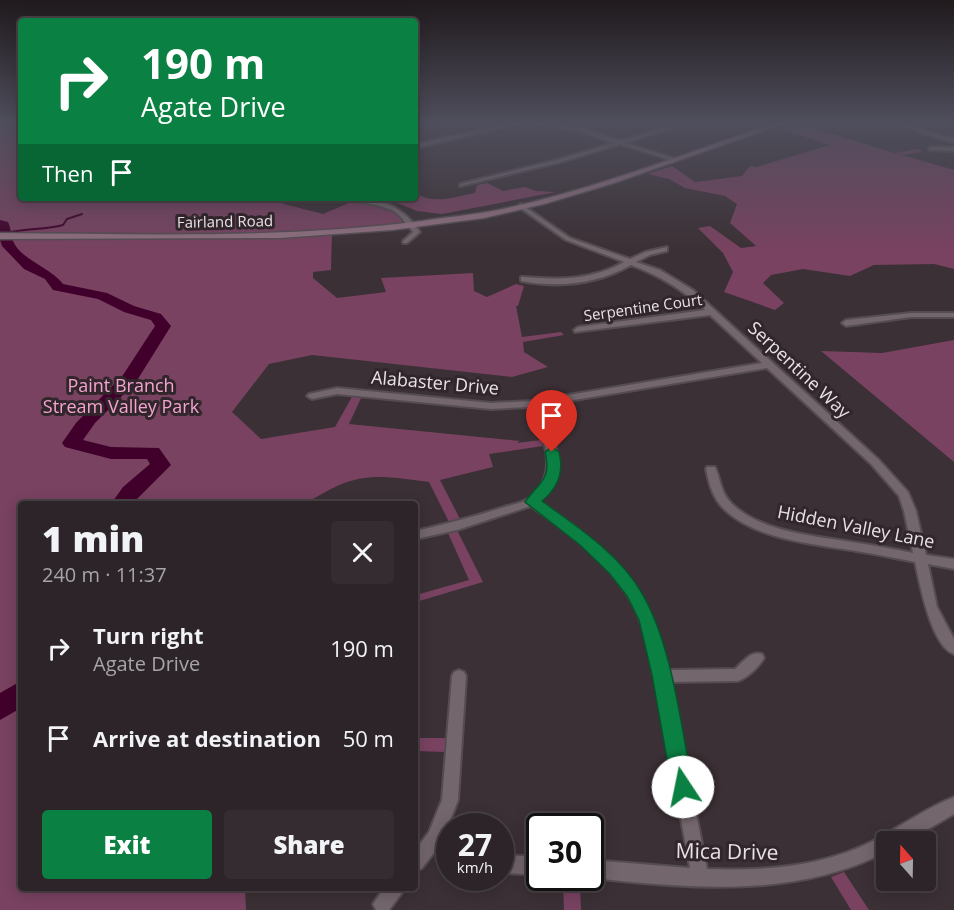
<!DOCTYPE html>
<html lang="en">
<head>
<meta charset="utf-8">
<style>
	:root { --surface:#2c2428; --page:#342c30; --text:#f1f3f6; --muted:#a6a4a8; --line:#484145; --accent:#0b8043 }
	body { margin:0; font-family:"Open Sans",sans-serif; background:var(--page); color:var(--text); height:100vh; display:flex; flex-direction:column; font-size:22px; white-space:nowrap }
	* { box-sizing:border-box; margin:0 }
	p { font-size:20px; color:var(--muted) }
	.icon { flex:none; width:33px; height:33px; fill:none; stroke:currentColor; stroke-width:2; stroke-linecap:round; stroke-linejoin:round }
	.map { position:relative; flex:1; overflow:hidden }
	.sheet { position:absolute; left:18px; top:501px; width:400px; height:390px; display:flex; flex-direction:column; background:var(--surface); border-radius:6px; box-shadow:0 3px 15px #0003,0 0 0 2px var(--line) }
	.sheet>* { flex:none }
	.hud { position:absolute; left:18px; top:18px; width:400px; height:183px; border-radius:6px; box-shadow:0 3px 15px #0003,0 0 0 2px var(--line); background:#0b8043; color:#fff; overflow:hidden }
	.needle { width:39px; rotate:340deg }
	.controls { position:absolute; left:876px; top:831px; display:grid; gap:12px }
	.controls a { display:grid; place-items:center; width:60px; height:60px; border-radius:6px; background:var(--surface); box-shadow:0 3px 15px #0003,0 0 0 2px var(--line); font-size:30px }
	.speed { position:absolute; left:436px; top:813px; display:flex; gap:12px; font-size:30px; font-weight:700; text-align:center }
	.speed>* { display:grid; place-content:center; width:78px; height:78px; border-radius:50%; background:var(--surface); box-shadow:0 3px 15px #0003,0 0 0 2px var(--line); line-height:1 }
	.speed small { font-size:15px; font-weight:400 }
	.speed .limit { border:3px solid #111; border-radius:9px; background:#fff; color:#111 }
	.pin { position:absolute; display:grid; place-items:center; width:51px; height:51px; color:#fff; margin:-62px -26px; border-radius:50% 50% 50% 0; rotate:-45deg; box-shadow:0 0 6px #0007 }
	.pin .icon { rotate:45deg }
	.me { position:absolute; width:66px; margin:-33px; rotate:349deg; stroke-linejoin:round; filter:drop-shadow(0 0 4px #0008) }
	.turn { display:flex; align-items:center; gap:21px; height:126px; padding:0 24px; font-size:27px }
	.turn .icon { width:78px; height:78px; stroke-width:2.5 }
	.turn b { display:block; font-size:42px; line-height:51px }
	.then { display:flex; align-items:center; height:57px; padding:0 24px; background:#0003; gap:12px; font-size:22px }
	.round { display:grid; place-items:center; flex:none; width:63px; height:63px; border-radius:6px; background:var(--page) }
	.overview { display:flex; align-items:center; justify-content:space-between; height:102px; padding:0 24px }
	h1 { font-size:36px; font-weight:800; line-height:45px }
	.primary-button { display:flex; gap:12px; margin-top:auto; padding:12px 24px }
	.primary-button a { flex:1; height:69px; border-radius:6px; background:var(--accent); color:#fff; font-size:24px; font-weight:800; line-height:69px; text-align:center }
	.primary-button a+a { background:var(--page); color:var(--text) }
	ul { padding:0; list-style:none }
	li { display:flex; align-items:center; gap:18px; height:90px; padding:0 24px }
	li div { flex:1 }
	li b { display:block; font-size:22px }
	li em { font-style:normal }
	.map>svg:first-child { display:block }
	.green { fill:#784260 }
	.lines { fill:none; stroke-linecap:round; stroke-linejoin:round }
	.stream { stroke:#41002b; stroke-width:2 }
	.river { fill:#41002b; fill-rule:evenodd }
	.minor-casing { stroke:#554c51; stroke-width:4 }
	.secondary-casing { stroke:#554c51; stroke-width:3 }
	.minor { fill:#73666c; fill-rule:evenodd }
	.secondary { fill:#8e6f7f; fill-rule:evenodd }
	.route { fill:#0b8043; stroke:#07532c; stroke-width:1.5 }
	.labels { text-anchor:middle; stroke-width:6; stroke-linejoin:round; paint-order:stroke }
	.far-street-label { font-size:15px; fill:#e8e1e4; stroke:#31262b }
	.street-label { font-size:18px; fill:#e8e1e4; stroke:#31262b }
	.park-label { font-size:18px; fill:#f5a3d0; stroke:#31262b }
	.near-street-label { font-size:21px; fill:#e8e1e4; stroke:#31262b }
</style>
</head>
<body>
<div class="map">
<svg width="954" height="910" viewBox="0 0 954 910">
	<rect width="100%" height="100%" fill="#3b3035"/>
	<g class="green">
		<path d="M0 123H21V198H273L284 204 323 214 356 200 389 206 402 211 413 226 332 234 331 270 313 272V278L337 298 386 292 381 278 473 273 474 291 487 297 516 284 524 286 518 306H516L522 337 561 332 564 335 523 342 524 352 548 367 512 377 312 355 269 364 232 412 261 439 335 427 353 395 362 396 349 424 520 441 517 443 541 440 543 446 489 454 493 467 440 480 460 519 449 522 429 482C375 475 358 471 310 501V504H21V888H245L246 910H0Z"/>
		<polygon points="798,123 894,153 919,149 923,152 902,155 954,170 954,269 934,264 874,265 850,276 803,269 771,275 763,283 784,303 775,310 724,292 733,272 723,253 698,228 710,226 741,248 756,246 730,223 737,204 725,196 685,188 669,179 647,174 672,166 695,182 742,176 750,166 756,167 830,145 781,129"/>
		<path d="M487 183 503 191 525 187 536 191 556 192 442 214 417 211 395 202 374 198H416V193C434 205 454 197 475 193L477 185Z"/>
		<polygon points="954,340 954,462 821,351 882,353"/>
		<polygon points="457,530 483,582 416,602 416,595 469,580 448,533"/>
		<polygon points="416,738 446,738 445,752 416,751"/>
		<polygon points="844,872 869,910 851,910 831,877"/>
		<polygon points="563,880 580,881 581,910 564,910"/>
	</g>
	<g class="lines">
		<path class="stream" d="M7 233C26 228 45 230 63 225L67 219 82 214"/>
		<g class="river">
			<path d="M0 220 8 222C11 228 11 235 13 241 21 260 50 267 63 284L107 293 134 306 161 314 171 326 136 382 95 423 83 440 111 447 159 448 171 465 132 504H111L123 487 150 464 147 459H111L65 447 62 443 76 423 123 375 155 326 151 320 124 312 98 299 53 290 45 279 24 269 2 246 0 240Z"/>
			<polygon points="21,681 21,708 0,720 0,693"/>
		</g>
		<defs>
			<g id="minor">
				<polygon points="514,123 523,123 416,148 416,144"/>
				<polygon points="528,123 581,128 620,141 680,123 688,123 625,143 675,159 675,161 620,144 561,162 460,186 460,184 557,160 614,143 580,131"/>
				<polygon points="892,123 900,123 954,139 954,143"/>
				<polygon points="931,147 954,147 954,151 929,150 929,148"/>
				<path d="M340 198C376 198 399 201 420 232L407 243H403V241L413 232 400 216 392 210 376 205Z"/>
				<path d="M521 204 570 238 630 259 645 252 667 247V251L650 255 636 262 660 270 693 290 879 460 908 492 916 511 926 555 954 559V569L928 564 937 607 954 639V654C931 646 920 584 915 562 895 558 876 554 856 551 815 544 757 540 725 510 713 499 709 484 706 469L707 467H715C721 480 720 492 732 504 762 533 819 536 858 543 877 546 895 549 913 553L904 511 899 496 871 464 767 368 538 406C555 443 572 467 539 501 612 552 647 580 667 670L735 669C743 662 751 650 762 654L764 658C759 667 747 678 738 681L670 682 707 869C764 871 822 867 873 841 900 827 926 808 954 797V814L906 842H886V852C794 899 690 888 591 878V860L690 868C680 814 670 760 660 705 653 669 648 628 628 596 604 558 567 532 531 506L457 530 416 539V531C445 524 473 517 501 508 509 505 520 504 528 499 539 493 547 477 547 464 548 444 536 425 529 407L491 409 337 394 312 399 307 396 309 394 337 388 491 403 532 401 762 363 710 315 575 332 574 330 578 327 705 310C682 289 660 276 631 265 598 284 559 288 521 281V277H524C559 280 592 280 624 262L566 240 519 207 518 206Z"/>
				<polygon points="911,313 954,313 954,317 911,317 846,326 842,323 846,320"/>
				<polygon points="459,670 464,672 466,676 458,800 445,834 450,837 450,855 437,849 422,868 416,871 416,849 429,832 442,800 452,676 454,672"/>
				<polygon points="501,855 540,857 540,875 501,873"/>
				<polygon points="384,888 404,888 401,894 389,910 376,910 373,904"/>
			</g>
			<path id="secondary" d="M775 123H786L614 183 544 204 484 218 392 230 280 238 0 239V233C141 234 282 239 422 221 447 217 473 215 498 210 593 190 684 154 775 123Z"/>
		</defs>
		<use href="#minor" class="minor-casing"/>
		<use href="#secondary" class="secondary-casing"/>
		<use href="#minor" class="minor"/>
		<use href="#secondary" class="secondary"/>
	</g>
	<linearGradient id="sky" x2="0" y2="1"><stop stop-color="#201a1d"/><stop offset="0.49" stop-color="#4f4e5c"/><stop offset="1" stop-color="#4f4e5c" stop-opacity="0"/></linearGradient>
	<rect width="954" height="250" fill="url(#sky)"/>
	<path class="route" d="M552 447 559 452C564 471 558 488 542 501 577 527 617 552 640 590 672 641 681 727 693 787L690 794 683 797 675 794 672 787 652 675 639 620 627 596 609 573 580 545 525 502C539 482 552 480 545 452Z"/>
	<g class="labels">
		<g class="far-street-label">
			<text transform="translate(225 222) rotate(-1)" y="5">Fairland Road</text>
			<text transform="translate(643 308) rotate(-8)" y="5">Serpentine Court</text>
		</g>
		<g class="street-label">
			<text transform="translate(799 370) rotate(43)" y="6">Serpentine Way</text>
			<text transform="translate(435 383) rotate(5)" y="6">Alabaster Drive</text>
			<text transform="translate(856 527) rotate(11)" y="6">Hidden Valley Lane</text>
		</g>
		<g class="park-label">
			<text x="121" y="392">Paint Branch<tspan x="121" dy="21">Stream Valley Park</tspan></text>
		</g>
		<g class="near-street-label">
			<text transform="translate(727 852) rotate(1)" y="7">Mica Drive</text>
		</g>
	</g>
</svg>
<div class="controls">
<a><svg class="needle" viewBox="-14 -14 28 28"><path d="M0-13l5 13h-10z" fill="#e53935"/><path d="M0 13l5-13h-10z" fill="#a6a4a8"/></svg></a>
</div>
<div class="speed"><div>27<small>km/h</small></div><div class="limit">30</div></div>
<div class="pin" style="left:552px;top:452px;background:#d93025"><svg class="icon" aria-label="arrive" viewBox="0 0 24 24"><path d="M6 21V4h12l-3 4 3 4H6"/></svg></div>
<svg class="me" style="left:683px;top:787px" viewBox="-20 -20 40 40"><circle r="19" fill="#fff"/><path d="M0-13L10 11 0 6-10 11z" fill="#0b8043"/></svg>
<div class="hud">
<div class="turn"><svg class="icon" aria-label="right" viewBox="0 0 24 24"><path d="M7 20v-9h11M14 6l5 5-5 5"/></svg><div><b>190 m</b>Agate Drive</div></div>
<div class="then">Then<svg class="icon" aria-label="arrive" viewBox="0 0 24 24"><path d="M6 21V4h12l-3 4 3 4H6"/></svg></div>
</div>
<section class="sheet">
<div class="overview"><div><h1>1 min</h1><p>240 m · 11:37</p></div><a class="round"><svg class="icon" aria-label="close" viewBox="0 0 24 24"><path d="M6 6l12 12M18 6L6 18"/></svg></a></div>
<ul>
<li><svg class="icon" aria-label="right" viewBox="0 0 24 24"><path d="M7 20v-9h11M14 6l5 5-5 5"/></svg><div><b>Turn right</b><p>Agate Drive</p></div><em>190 m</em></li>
<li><svg class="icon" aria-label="arrive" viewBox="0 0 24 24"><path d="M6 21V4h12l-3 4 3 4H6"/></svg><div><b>Arrive at destination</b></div><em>50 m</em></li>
</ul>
<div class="primary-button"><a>Exit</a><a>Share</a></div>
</section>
</div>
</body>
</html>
